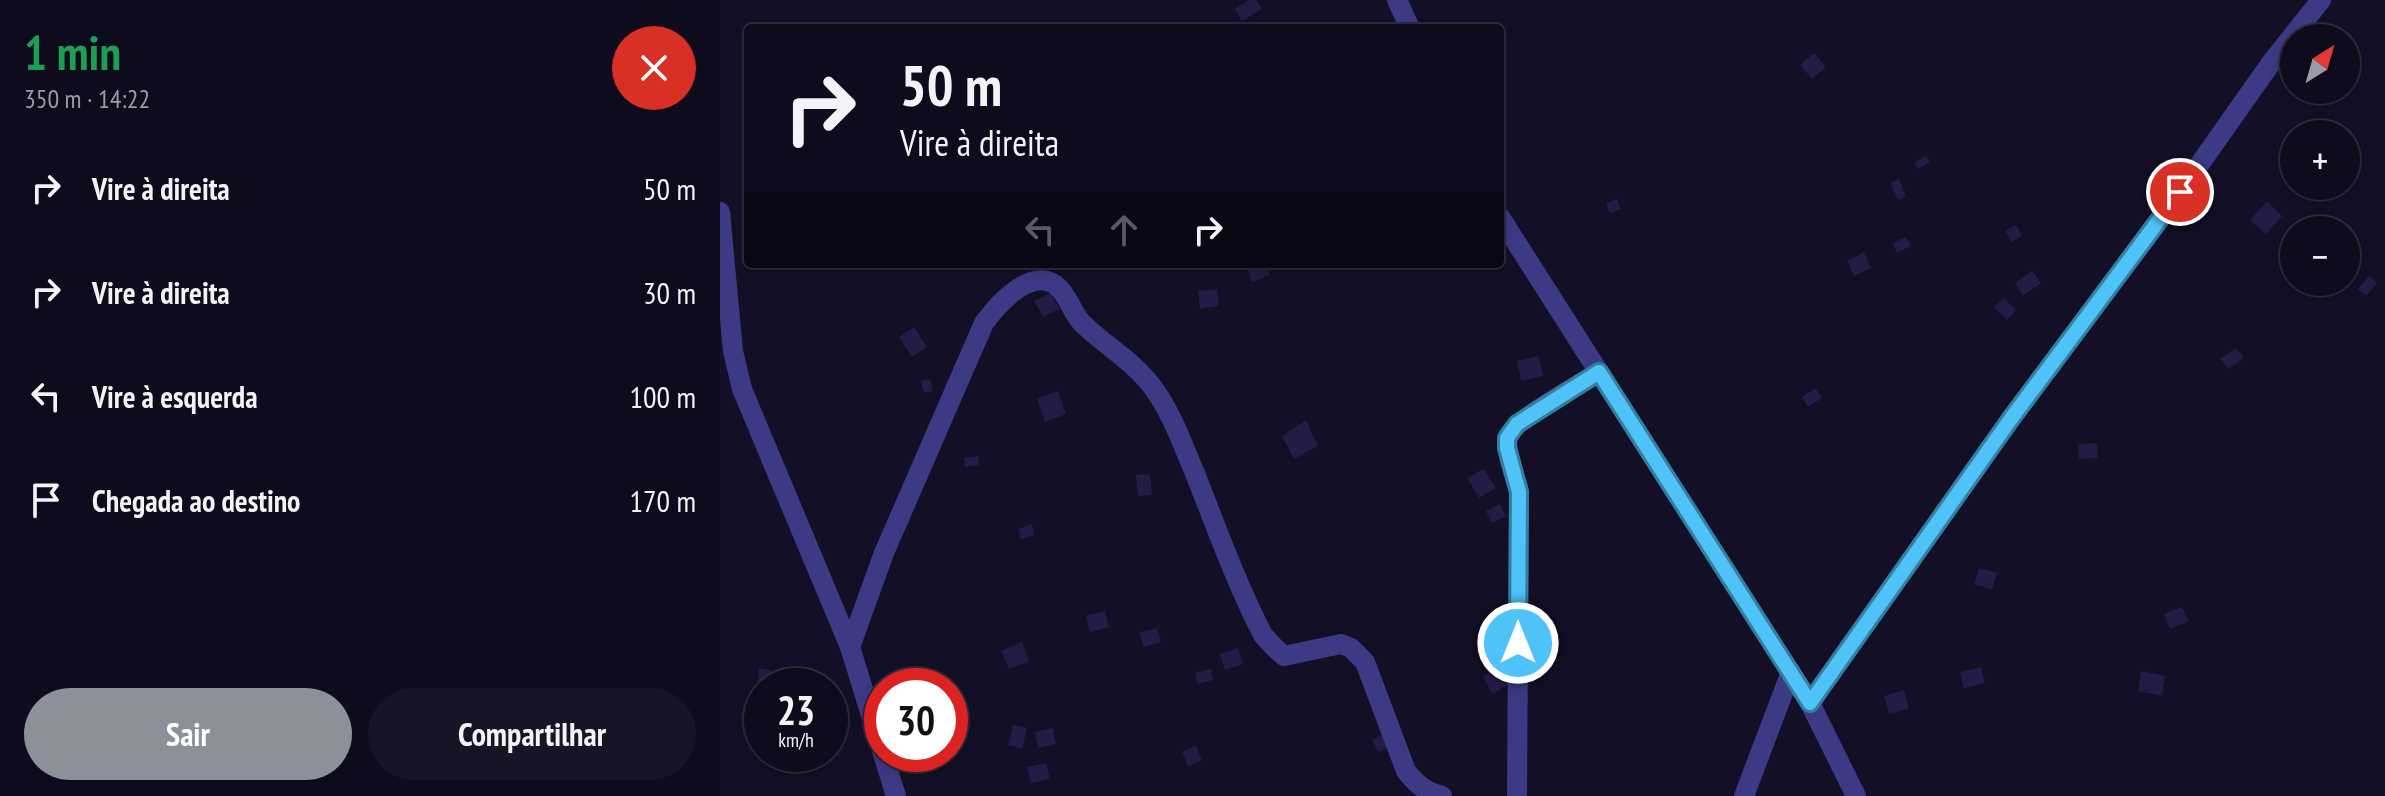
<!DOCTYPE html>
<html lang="pt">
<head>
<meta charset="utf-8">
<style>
	:root { --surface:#0e0b1c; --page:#171425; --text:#f1f3f6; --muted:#9b9ba3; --line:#2e2b3b; --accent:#8c9099 }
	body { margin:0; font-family:"PT Sans Narrow",sans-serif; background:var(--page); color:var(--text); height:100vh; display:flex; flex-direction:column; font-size:30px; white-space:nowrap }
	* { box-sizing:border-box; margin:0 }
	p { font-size:26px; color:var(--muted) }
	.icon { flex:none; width:44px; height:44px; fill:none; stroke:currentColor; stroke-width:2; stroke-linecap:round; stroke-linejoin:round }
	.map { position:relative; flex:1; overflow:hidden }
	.details { display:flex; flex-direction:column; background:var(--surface); width:720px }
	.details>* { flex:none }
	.guide { position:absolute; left:24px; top:24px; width:760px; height:244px; border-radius:8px; box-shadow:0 4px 12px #0003,0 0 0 2px var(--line); background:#0e0b1c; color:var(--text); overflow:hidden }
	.needle { width:52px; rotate:37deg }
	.buttons { position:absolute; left:1560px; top:24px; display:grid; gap:16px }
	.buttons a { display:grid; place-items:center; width:80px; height:80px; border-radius:50%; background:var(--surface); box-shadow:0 4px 12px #0003,0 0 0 2px var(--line); font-size:40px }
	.speed { position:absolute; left:24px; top:668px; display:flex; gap:16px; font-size:40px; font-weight:700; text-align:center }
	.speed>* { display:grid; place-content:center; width:104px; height:104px; border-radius:50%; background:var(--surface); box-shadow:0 4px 12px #0003,0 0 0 2px var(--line); line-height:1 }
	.speed small { font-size:20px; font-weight:400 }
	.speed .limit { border:12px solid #d22; background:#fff; color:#111 }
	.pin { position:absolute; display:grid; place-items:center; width:68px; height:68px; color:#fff; margin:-34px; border:4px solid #fff; border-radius:50%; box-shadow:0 2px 8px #0007 }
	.me { position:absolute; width:88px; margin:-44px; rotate:0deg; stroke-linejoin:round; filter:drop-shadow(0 0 6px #0008) }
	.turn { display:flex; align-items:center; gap:28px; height:168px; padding:0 24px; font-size:36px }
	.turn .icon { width:104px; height:104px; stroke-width:2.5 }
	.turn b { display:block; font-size:56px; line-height:68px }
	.lanes { display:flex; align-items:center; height:76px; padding:0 24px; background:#0003; justify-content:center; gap:40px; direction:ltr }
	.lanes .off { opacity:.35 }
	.round { display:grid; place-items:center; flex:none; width:84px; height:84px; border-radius:42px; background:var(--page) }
	.headline { display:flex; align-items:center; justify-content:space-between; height:136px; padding:0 24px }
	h1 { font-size:48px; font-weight:700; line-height:60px; color:#1e9e55 }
	.button { display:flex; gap:16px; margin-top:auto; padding:16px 24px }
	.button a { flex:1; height:92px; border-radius:48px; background:var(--accent); color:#fff; font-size:32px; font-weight:700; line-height:92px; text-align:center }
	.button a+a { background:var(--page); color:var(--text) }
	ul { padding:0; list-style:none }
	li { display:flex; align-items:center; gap:24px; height:104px; padding:0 24px }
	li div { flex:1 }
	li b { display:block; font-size:30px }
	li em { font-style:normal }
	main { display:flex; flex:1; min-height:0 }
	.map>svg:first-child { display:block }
	.building { fill:#241b47 }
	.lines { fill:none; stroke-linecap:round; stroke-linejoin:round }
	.street { stroke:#3d3a85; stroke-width:20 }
	.route-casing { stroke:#337fa1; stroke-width:20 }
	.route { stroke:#4fc3f7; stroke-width:14 }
</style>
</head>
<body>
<main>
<section class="details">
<div class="headline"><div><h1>1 min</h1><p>350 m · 14:22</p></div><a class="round" style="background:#d93025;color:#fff"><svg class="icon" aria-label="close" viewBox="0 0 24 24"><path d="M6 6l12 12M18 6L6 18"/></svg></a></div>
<ul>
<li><svg class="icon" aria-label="right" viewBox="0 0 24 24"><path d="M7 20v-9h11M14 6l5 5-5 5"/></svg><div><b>Vire à direita</b></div><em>50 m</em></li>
<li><svg class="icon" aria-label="right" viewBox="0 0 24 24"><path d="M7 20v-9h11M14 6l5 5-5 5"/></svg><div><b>Vire à direita</b></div><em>30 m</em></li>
<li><svg class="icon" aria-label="left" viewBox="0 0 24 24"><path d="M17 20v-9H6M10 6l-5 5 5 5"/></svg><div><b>Vire à esquerda</b></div><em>100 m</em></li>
<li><svg class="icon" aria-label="arrive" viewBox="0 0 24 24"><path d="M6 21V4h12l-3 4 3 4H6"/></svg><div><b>Chegada ao destino</b></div><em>170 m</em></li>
</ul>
<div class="button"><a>Sair</a><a>Compartilhar</a></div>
</section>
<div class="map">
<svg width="1665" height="796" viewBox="0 0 1665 796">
	<rect width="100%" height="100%" fill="#130f26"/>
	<g class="building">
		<polygon points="529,0 536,0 542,9 522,21 515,9"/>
		<polygon points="1094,53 1106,67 1092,79 1080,65"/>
		<polygon points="1206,156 1210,162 1198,169 1194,163"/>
		<polygon points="1179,179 1186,196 1178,200 1170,183"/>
		<polygon points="897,199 901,209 890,213 886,204"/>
		<polygon points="1547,201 1562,216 1546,234 1530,220"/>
		<polygon points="1296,225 1302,236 1292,242 1285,231"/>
		<polygon points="1186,237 1191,246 1177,253 1173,243"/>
		<polygon points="1144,252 1151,268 1134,276 1127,261"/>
		<polygon points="525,264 546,264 550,275 532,282"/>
		<polygon points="1312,271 1321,283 1303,296 1295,283"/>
		<polygon points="1649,276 1657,283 1646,296 1638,289"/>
		<polygon points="497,289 499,306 480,309 478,291"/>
		<polygon points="331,293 339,309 323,317 314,301"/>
		<polygon points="1284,298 1296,310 1287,320 1274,307"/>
		<polygon points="194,327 207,347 192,357 179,337"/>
		<polygon points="1516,348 1524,358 1508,369 1500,359"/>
		<polygon points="819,356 823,376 801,381 797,361"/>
		<polygon points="210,379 213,391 204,393 201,381"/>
		<polygon points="1096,388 1102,398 1088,407 1082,397"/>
		<polygon points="338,391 346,414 325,422 317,399"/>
		<polygon points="586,420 598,446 574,459 562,436"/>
		<polygon points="1377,443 1378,458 1359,459 1358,444"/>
		<polygon points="258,456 259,465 245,467 244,458"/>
		<polygon points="764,469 776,488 759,498 747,478"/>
		<polygon points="430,474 432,495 418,496 416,475"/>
		<polygon points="780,504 786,516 772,523 766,511"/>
		<polygon points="312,524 315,535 301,539 298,529"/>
		<polygon points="1259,568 1277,573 1272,590 1254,584"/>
		<polygon points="1462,607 1469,621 1450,629 1444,614"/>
		<polygon points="385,611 389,627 370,632 366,616"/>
		<polygon points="437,628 441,642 424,647 419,633"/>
		<polygon points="302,642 309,661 289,669 281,651"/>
		<polygon points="518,648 523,664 505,670 500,654"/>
		<polygon points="782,667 790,684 772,694 763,676"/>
		<polygon points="1261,667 1265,683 1244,688 1240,672"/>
		<polygon points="39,668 55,671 53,685 37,683"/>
		<polygon points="491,669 493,680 477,684 475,673"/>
		<polygon points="1421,671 1445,676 1442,696 1418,691"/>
		<polygon points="1184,690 1189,709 1169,714 1164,696"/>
		<polygon points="293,725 307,728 302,749 288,745"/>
		<polygon points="333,728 336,744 318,748 315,732"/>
		<polygon points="664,734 671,746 658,752 652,740"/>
		<polygon points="110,735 120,754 104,762 100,754 110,754"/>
		<polygon points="476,746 482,760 468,766 462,752"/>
		<polygon points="326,763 330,779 311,783 307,767"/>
	</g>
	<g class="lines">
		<g class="street">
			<polyline points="677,0 690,28"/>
			<polyline points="0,212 13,351 22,389 130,647 162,751"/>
			<polyline points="780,217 1090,703 1136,796"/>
			<path d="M130 647 164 553 264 323C277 305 313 264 338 287 349 297 352 313 362 323 385 346 415 362 434 389 452 414 462 443 474 471 496 526 516 583 543 635L554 647 564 656 621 644 631 648 645 662 686 771C697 785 706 792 722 796"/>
			<polyline points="1090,703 1290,420 1460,192 1551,63 1601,0"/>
			<polyline points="163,754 176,796"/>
			<path d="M797 796 799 492C796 477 784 451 788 437 792 421 862 383 879 372"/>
			<polyline points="1024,796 1071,672"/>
		</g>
	</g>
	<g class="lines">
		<defs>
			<polyline id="route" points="798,643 799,492 787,448 787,438 797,424 879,372 1090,703 1290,420 1460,192"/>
		</defs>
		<use href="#route" class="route-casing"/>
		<use href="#route" class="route"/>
	</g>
</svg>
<div class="buttons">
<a><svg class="needle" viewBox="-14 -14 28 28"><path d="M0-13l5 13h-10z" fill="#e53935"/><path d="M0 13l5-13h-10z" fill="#9b9ba3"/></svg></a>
<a>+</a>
<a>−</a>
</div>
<div class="speed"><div>23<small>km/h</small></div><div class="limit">30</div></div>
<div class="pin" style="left:1460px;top:192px;background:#d93025"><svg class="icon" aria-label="arrive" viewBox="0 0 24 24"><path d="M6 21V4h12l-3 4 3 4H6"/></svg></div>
<svg class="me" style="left:798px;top:643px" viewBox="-20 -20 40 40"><circle r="17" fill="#4fc3f7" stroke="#fff" stroke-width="3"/><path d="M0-11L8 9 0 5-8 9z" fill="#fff"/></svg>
<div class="guide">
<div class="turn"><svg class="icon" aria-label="right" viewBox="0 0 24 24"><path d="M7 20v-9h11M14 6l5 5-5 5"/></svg><div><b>50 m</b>Vire à direita</div></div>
<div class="lanes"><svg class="icon off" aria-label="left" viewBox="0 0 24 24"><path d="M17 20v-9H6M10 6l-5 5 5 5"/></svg><svg class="icon off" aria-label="ahead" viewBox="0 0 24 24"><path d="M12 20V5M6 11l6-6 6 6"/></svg><svg class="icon" aria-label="right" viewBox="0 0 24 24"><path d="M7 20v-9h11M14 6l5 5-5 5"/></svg></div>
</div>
</div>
</main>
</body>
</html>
